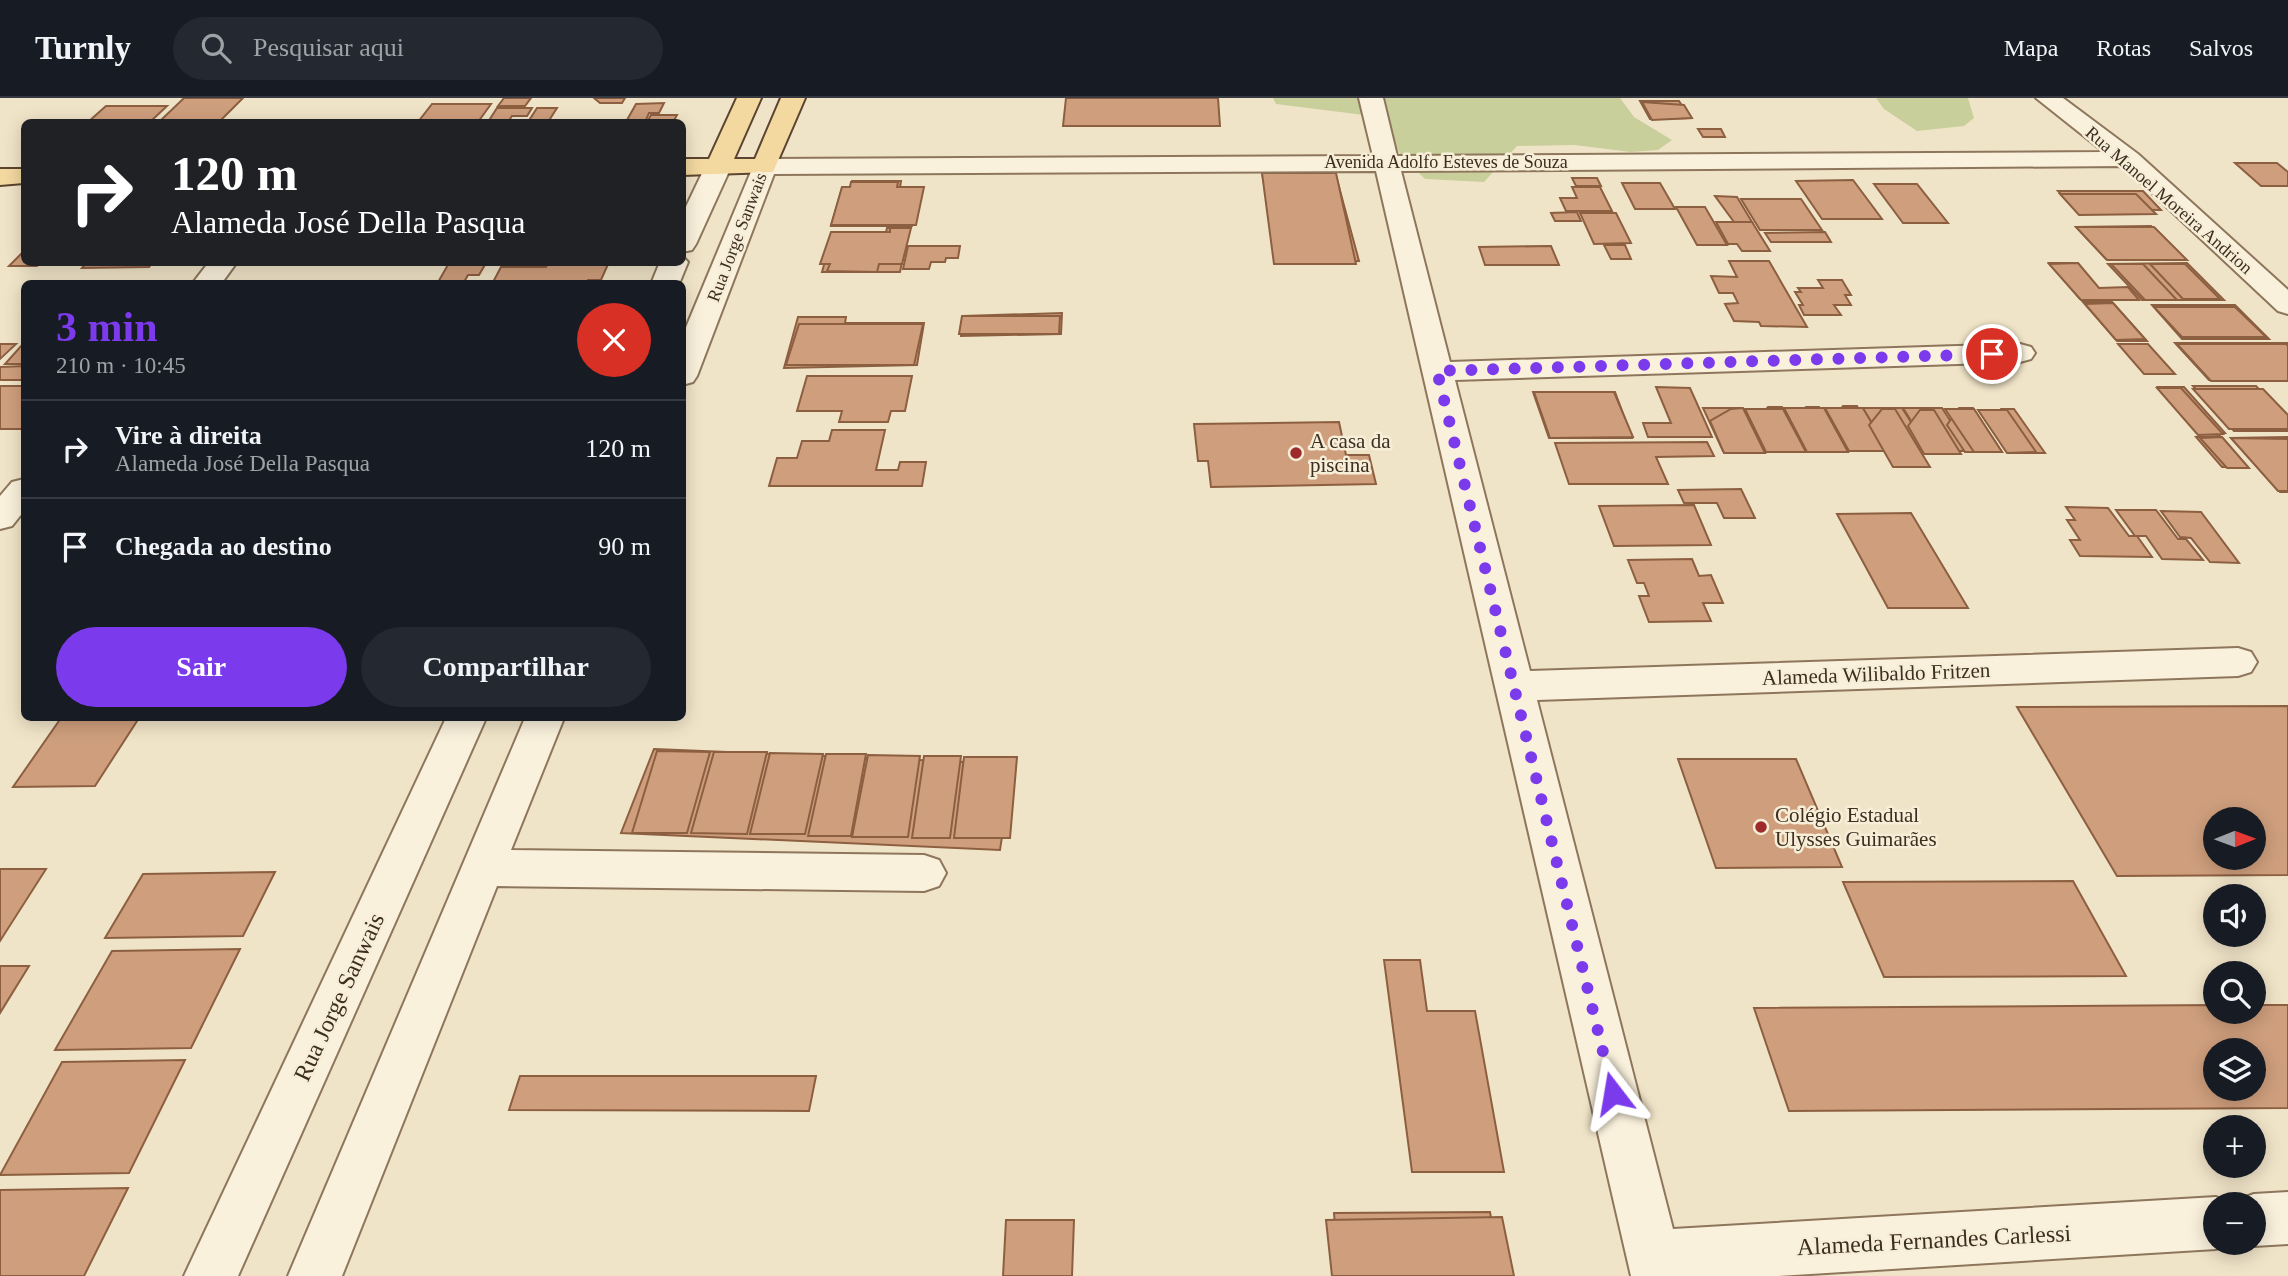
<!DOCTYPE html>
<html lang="pt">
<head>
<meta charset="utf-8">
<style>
	:root { --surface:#171b24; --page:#242831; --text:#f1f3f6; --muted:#9ea1a6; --line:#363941; --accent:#7c3aed }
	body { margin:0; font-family:Georgia,serif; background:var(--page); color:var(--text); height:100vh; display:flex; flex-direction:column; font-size:26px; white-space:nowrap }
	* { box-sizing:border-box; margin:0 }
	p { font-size:23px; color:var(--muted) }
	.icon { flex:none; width:38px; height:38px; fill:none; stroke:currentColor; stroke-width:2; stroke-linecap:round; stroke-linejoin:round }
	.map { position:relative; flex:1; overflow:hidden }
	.side { position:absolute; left:21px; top:182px; width:665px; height:441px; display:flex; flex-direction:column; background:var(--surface); border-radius:10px; box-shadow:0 4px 18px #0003 }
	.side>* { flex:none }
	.guide { position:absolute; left:21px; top:21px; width:665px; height:147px; border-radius:10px; box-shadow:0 4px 18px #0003; background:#202124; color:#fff; overflow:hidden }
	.needle { width:46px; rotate:89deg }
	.tools { position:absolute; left:2203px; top:709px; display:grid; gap:14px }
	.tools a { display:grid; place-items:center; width:63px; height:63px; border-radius:50%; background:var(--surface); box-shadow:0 4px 18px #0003; font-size:35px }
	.pin { position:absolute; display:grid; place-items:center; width:60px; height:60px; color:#fff; margin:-30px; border:4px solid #fff; border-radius:50%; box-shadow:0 2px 7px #0007 }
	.me { position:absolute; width:77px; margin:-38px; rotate:346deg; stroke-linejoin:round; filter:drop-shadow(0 0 5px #0008) }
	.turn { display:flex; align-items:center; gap:24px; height:147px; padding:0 35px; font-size:32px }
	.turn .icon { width:91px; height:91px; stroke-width:2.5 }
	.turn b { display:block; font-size:49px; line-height:60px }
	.round { display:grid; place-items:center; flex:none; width:74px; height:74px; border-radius:37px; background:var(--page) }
	.overview { display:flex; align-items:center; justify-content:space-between; height:119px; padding:0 35px }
	h1 { font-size:42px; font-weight:700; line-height:52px; color:var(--accent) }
	.button { display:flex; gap:14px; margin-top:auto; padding:14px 35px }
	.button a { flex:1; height:80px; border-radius:42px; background:var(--accent); color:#fff; font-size:28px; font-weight:700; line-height:80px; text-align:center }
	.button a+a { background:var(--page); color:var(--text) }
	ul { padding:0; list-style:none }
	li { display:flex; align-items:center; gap:21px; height:98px; padding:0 35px; border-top:2px solid var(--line) }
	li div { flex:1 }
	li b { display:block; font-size:26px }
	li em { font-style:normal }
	header { display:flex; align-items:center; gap:42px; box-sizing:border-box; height:98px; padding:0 35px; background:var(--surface); border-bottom:2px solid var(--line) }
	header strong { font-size:33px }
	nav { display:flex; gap:38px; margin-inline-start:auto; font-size:24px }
	.search { width:490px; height:63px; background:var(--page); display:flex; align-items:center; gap:18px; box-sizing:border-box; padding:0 24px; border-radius:38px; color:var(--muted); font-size:26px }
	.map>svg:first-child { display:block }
	.green { fill:#c9cf9b }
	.building { fill:#cf9f7d; stroke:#8d5f41; stroke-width:2; fill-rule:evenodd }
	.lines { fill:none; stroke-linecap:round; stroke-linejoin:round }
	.minor-casing { stroke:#8d765c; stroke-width:4 }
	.major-casing { stroke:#5b4430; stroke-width:4 }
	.minor { fill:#faf1dc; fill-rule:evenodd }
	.major { fill:#f3d9a0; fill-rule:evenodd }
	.route { stroke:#7c3aed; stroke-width:12; stroke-dasharray:0 21.6 }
	.poi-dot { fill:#9e2a2b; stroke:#f7eed8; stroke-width:2.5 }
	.labels { text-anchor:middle; stroke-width:5; stroke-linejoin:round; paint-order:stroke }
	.far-street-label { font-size:18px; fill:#3d2e20; stroke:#f7eed8 }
	.poi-label { font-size:21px; fill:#3d2e20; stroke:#f7eed8; text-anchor:start }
	.street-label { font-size:21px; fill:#3d2e20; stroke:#f7eed8 }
	.near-street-label { font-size:24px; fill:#3d2e20; stroke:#f7eed8 }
</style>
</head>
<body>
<header>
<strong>Turnly</strong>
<div class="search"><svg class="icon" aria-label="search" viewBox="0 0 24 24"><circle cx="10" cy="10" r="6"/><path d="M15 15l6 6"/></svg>Pesquisar aqui</div>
<nav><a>Mapa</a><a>Rotas</a><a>Salvos</a></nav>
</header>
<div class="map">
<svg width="2288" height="1178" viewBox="0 0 2288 1178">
	<rect width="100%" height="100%" fill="#f0e4c8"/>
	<g class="green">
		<polygon points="1273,0 1620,0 1634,19 1672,42 1658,52 1631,54 1574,47 1517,48 1484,84 1425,81 1400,56 1380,19 1276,6"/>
		<polygon points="1876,0 1968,0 1974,20 1964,28 1917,33 1884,11"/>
	</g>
	<g class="building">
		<polygon points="184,0 243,0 219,24 159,24"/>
		<polygon points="504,0 531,0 525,8 498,8"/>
		<polygon points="594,0 625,0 622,5 600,5"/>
		<polygon points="1066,0 1218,0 1220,28 1063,28"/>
		<polygon points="1640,3 1679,3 1690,20 1650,21"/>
		<polygon points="1642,4 1684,7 1692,20 1652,22"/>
		<polygon points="664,5 659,15 649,15 646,22 627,22 636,6"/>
		<polygon points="432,6 491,6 478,24 418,24"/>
		<polygon points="106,8 167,8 150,24 88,24"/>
		<polygon points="497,10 532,10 527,18 512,18 508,24 488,24"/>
		<polygon points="537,10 557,10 548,24 528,24"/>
		<polygon points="651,17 677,17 673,24 647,24"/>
		<polygon points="1698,31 1721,31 1725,39 1703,39"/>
		<polygon points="2235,65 2277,65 2288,74 2288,88 2261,88"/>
		<polygon points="1335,74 1359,163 1280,165 1262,75"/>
		<polygon points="1262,75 1336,75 1356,166 1274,166"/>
		<polygon points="1572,80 1597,80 1601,88 1576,88"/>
		<polygon points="1853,82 1882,121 1822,121 1796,83"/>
		<polygon points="852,83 901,83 900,90 921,90 912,128 831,128 842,90 850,90"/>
		<polygon points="851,84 898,84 897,89 924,89 916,127 831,127 842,89 850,89"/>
		<polygon points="1622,85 1660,85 1675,111 1635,111"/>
		<polygon points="1874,86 1917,86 1948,125 1903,125"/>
		<polygon points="1572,89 1600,89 1612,113 1566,113 1560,100 1577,100"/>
		<polygon points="2058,93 2143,93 2161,112 2075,111"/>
		<polygon points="2060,96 2136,96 2156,116 2079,117"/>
		<polygon points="1715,98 1737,99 1752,124 1734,124"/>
		<polygon points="1741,101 1801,101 1822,132 1760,132"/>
		<polygon points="1676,109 1705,109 1727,147 1697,147"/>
		<polygon points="1577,114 1581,123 1555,123 1551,115"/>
		<polygon points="1580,115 1616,115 1631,145 1594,146"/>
		<polygon points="1716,124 1752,124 1770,153 1742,153 1737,146 1728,146"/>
		<polygon points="2151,128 2184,161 2106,161 2076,129"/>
		<polygon points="2076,129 2154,129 2187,162 2107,162"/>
		<polygon points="887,130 909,130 900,174 822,174 833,134 886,134"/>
		<polygon points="890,130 911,130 902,166 879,166 877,174 827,173 830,166 820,166 831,134 890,134"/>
		<polygon points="1825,134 1831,144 1771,144 1765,135"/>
		<polygon points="1604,147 1625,147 1631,161 1611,161"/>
		<polygon points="908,148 960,148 958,160 946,160 945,164 931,164 929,171 903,171"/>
		<polygon points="1551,148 1559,167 1485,167 1479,149"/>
		<polygon points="24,153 24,164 40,164 37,168 9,168"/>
		<polygon points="1729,163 1769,163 1807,229 1761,228 1759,224 1734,223 1725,206 1738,205 1733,195 1719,195 1711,178 1737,179"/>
		<polygon points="87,164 153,164 149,169 82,170"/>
		<polygon points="549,164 609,164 601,182 588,182 586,186 492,186 501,169 546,169"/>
		<polygon points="449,165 486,165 479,177 468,177 463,186 437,186"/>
		<polygon points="2049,165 2074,165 2097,190 2122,190 2132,201 2080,201"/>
		<polygon points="2078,165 2099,190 2128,189 2139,202 2081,202 2049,166"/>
		<polygon points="2187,165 2224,202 2142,202 2108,166"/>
		<polygon points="2111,166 2143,166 2177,202 2145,202"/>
		<polygon points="2150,166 2185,166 2220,201 2183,201"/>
		<polygon points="1818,182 1842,182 1851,197 1845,197 1851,207 1834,207 1841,217 1804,217 1799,207 1803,207 1795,194 1801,194 1798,190 1823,190"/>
		<polygon points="2083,204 2112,204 2147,243 2117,243"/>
		<polygon points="2113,205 2145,241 2116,242 2085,206"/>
		<polygon points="2152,207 2235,207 2269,241 2182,241"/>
		<polygon points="2154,209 2235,209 2266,239 2182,239"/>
		<polygon points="1062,215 1061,236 961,238 963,218"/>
		<polygon points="962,218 1060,218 1059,236 959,236"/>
		<polygon points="798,219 846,219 845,225 924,225 917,267 784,270"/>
		<polygon points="799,226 923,226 914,267 786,267"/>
		<polygon points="2175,245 2288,245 2288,282 2209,282"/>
		<polygon points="0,246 16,246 0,261"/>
		<polygon points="2118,246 2148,246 2175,276 2144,276"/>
		<polygon points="2177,246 2286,246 2288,248 2288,283 2211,283"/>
		<polygon points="22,247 24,247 24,266 5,266"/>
		<polygon points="24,268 24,282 0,282 0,269"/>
		<polygon points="807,278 912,278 905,313 891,313 888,324 839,324 842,313 797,313"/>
		<rect x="0" y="288" width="24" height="43"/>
		<polygon points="2193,288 2256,288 2288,322 2288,333 2234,333"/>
		<polygon points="1656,289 1690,290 1712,339 1648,339 1643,325 1671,325"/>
		<polygon points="2158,289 2184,289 2225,335 2198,335"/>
		<polygon points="2157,290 2181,290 2223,336 2198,337"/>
		<polygon points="2193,291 2263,291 2288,317 2288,331 2229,331"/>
		<polygon points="1533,294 1615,294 1632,340 1549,340"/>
		<polygon points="1534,294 1614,294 1633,339 1550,340"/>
		<polygon points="1843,308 1857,308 1881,353 1845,352 1830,325"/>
		<polygon points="1768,309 1782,309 1804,354 1767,353 1754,326"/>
		<polygon points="1806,309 1819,309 1843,353 1806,353 1792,325"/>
		<polygon points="1703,310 1742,310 1764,353 1723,353"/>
		<polygon points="1743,310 1765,355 1724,355 1710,323 1731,311"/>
		<polygon points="1784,310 1824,310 1848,354 1807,354"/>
		<polygon points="1825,310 1863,310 1889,353 1849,353"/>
		<polygon points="1863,310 1902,310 1929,352 1888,352"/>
		<polygon points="1903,310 1942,310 1970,353 1930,353"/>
		<polygon points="1959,310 1973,310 2002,354 1965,354 1947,327"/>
		<polygon points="1745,311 1783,311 1806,354 1766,354"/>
		<polygon points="1882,311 1895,311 1930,369 1893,369 1869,327"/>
		<polygon points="1945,311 1974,311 2002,354 1974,354"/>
		<polygon points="2001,311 2014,311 2045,355 2008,355 1990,327"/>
		<polygon points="1920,312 1934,312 1961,356 1924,356 1908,328"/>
		<polygon points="1978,312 2007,312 2036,354 2007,355"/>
		<polygon points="1339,324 1346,357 1369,357 1376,386 1211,389 1208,363 1198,363 1194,326"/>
		<polygon points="832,332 885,332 876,372 898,372 900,364 926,364 922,388 769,388 777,360 797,360 802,343 829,343"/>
		<polygon points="2220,338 2247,369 2222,369 2196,339"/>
		<polygon points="2222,339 2249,370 2227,370 2200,340"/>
		<polygon points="2288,339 2288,394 2280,394 2231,340"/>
		<polygon points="2231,340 2288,341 2288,393 2278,393"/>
		<polygon points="1707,344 1714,358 1656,359 1668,386 1569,386 1555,345"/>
		<polygon points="1741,391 1755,420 1724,420 1717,405 1684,405 1678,392"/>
		<polygon points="1694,407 1711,447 1614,448 1599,408"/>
		<polygon points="2066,409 2108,410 2129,438 2137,438 2152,459 2080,458 2070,442 2080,442 2067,422 2075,422"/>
		<polygon points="2116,412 2156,412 2178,441 2186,441 2203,462 2162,461 2146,438 2135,438"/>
		<polygon points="2161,413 2201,414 2239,465 2210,464 2191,440 2180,439"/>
		<polygon points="1911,415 1968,510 1888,510 1837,416"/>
		<polygon points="1692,461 1699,478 1711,477 1723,505 1703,505 1711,523 1649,524 1639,498 1649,498 1644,485 1637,485 1628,462"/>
		<path d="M2288 608V777L2117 778 2017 609ZM2216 721H2254V760H2216Z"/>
		<polygon points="61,620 139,620 95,688 13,689"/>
		<polygon points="654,651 1013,666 1000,752 621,735"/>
		<polygon points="657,653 710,654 687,735 632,735"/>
		<polygon points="714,654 767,654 747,736 691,735"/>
		<polygon points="770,655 823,656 805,736 750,736"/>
		<polygon points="826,656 866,656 851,738 808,738"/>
		<polygon points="868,657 920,658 908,739 852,739"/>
		<polygon points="924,658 961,658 950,740 912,740"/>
		<polygon points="964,659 1017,659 1010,740 954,740"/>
		<polygon points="1678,661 1796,661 1842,769 1716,770"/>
		<polygon points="0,771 46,771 0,843"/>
		<polygon points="275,774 243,838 105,840 143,776"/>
		<polygon points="2073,783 2126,878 1884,879 1843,784"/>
		<polygon points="240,851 191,950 55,952 112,853"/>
		<polygon points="1384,862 1420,862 1427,913 1475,913 1504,1074 1412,1074"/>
		<polygon points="0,868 29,868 0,915"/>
		<path d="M2216 907V914H2254V907H2288V1010L1789 1013 1754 910ZM2216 952H2254V990H2216Z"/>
		<polygon points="185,962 129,1075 0,1077 62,964"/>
		<polygon points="520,978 816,978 809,1013 509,1012"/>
		<polygon points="128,1090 84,1178 0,1178 0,1092"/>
		<polygon points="1490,1114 1501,1178 1339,1178 1334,1115"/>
		<polygon points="1502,1119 1514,1178 1332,1178 1326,1122"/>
		<polygon points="1006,1122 1074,1122 1072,1178 1003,1178"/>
	</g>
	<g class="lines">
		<defs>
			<g id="minor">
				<polygon points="1359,0 1383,0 1397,58 2104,54 2036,0 2063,0 2138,56 2288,192 2288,216 2278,213 2123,68 1401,73 1450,264 2020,246 2031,249 2035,255 2031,261 2020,264 1455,282 1530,573 2238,550 2251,554 2257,564 2251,574 2238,578 1537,602 1673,1131 2216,1099 2233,1106 2216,1106 2216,1144 2232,1144 2216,1151 1778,1178 1631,1178 1376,73 774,76 697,278 693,284 682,287 682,239 755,64 764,61 1373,58"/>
				<polygon points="718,61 727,64 731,69 696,146 692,152 682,154 682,117 705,69 709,64"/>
				<polygon points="682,158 688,164 679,186 651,186 660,164 682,164"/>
				<polygon points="209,164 237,164 221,186 192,186"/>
				<polygon points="24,381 24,413 12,428 0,431 0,398 12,384"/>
				<polygon points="446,620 486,620 238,1178 184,1178"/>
				<polygon points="525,620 564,620 511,752 924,757 939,762 946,775 939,788 924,793 497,788 342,1178 288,1178"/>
				<polygon points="2288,1094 2288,1146 2254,1148 2245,1144 2254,1144 2254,1106 2234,1106 2235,1103 2254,1096"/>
			</g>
			<g id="major">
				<polygon points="737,0 761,0 734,61 755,61 781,0 805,0 773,74 682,77 682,61 709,61"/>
				<polygon points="0,71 24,71 24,85 0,87"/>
			</g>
		</defs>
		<use href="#minor" class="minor-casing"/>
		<use href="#major" class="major-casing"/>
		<use href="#minor" class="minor"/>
		<use href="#major" class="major"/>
	</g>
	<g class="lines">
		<polyline class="route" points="1613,995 1437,273 1992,256"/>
	</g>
	<g class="poi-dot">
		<circle cx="1296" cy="355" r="7"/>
		<circle cx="1761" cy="729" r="7"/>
	</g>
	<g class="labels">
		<g class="far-street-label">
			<text x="1446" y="70">Avenida Adolfo Esteves de Souza</text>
			<text transform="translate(2169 102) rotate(41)" y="6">Rua Manoel Moreira Andrion</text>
			<text transform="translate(737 139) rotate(-69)" y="6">Rua Jorge Sanwais</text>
		</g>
		<g class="poi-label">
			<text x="1310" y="350">A casa da<tspan x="1310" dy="24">piscina</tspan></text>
			<text x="1775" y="724">Colégio Estadual<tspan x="1775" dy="24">Ulysses Guimarães</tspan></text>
		</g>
		<g class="street-label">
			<text transform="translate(1876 576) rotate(-2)" y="7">Alameda Wilibaldo Fritzen</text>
		</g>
		<g class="near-street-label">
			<text transform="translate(339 899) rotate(-65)" y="8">Rua Jorge Sanwais</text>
			<text transform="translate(1934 1142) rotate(-3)" y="8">Alameda Fernandes Carlessi</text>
		</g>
	</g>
</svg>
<div class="tools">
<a><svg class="needle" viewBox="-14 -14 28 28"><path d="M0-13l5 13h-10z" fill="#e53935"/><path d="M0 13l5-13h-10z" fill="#9ea1a6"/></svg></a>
<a><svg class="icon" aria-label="sound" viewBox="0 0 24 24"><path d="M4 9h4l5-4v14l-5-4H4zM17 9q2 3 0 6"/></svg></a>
<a><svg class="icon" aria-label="search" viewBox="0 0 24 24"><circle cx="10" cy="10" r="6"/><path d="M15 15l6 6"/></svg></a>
<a><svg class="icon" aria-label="layers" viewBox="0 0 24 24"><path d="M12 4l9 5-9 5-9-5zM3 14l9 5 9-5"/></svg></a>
<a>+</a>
<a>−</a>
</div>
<div class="pin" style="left:1992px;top:256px;background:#d93025"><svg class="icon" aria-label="arrive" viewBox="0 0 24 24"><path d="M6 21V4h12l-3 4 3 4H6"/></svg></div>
<svg class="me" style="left:1613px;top:995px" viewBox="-20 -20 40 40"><path d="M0-17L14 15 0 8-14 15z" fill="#7c3aed" stroke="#fff" stroke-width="4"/></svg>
<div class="guide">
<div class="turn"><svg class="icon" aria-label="right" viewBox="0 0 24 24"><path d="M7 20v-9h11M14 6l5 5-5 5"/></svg><div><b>120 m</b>Alameda José Della Pasqua</div></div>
</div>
<section class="side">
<div class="overview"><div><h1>3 min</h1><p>210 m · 10:45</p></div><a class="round" style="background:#d93025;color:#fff"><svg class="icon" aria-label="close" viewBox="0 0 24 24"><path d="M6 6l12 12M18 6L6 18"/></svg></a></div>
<ul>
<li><svg class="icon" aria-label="right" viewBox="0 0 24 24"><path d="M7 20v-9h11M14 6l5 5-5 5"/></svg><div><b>Vire à direita</b><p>Alameda José Della Pasqua</p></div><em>120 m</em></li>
<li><svg class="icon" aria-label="arrive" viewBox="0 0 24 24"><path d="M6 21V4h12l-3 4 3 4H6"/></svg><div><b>Chegada ao destino</b></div><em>90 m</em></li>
</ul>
<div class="button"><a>Sair</a><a>Compartilhar</a></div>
</section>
</div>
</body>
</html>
